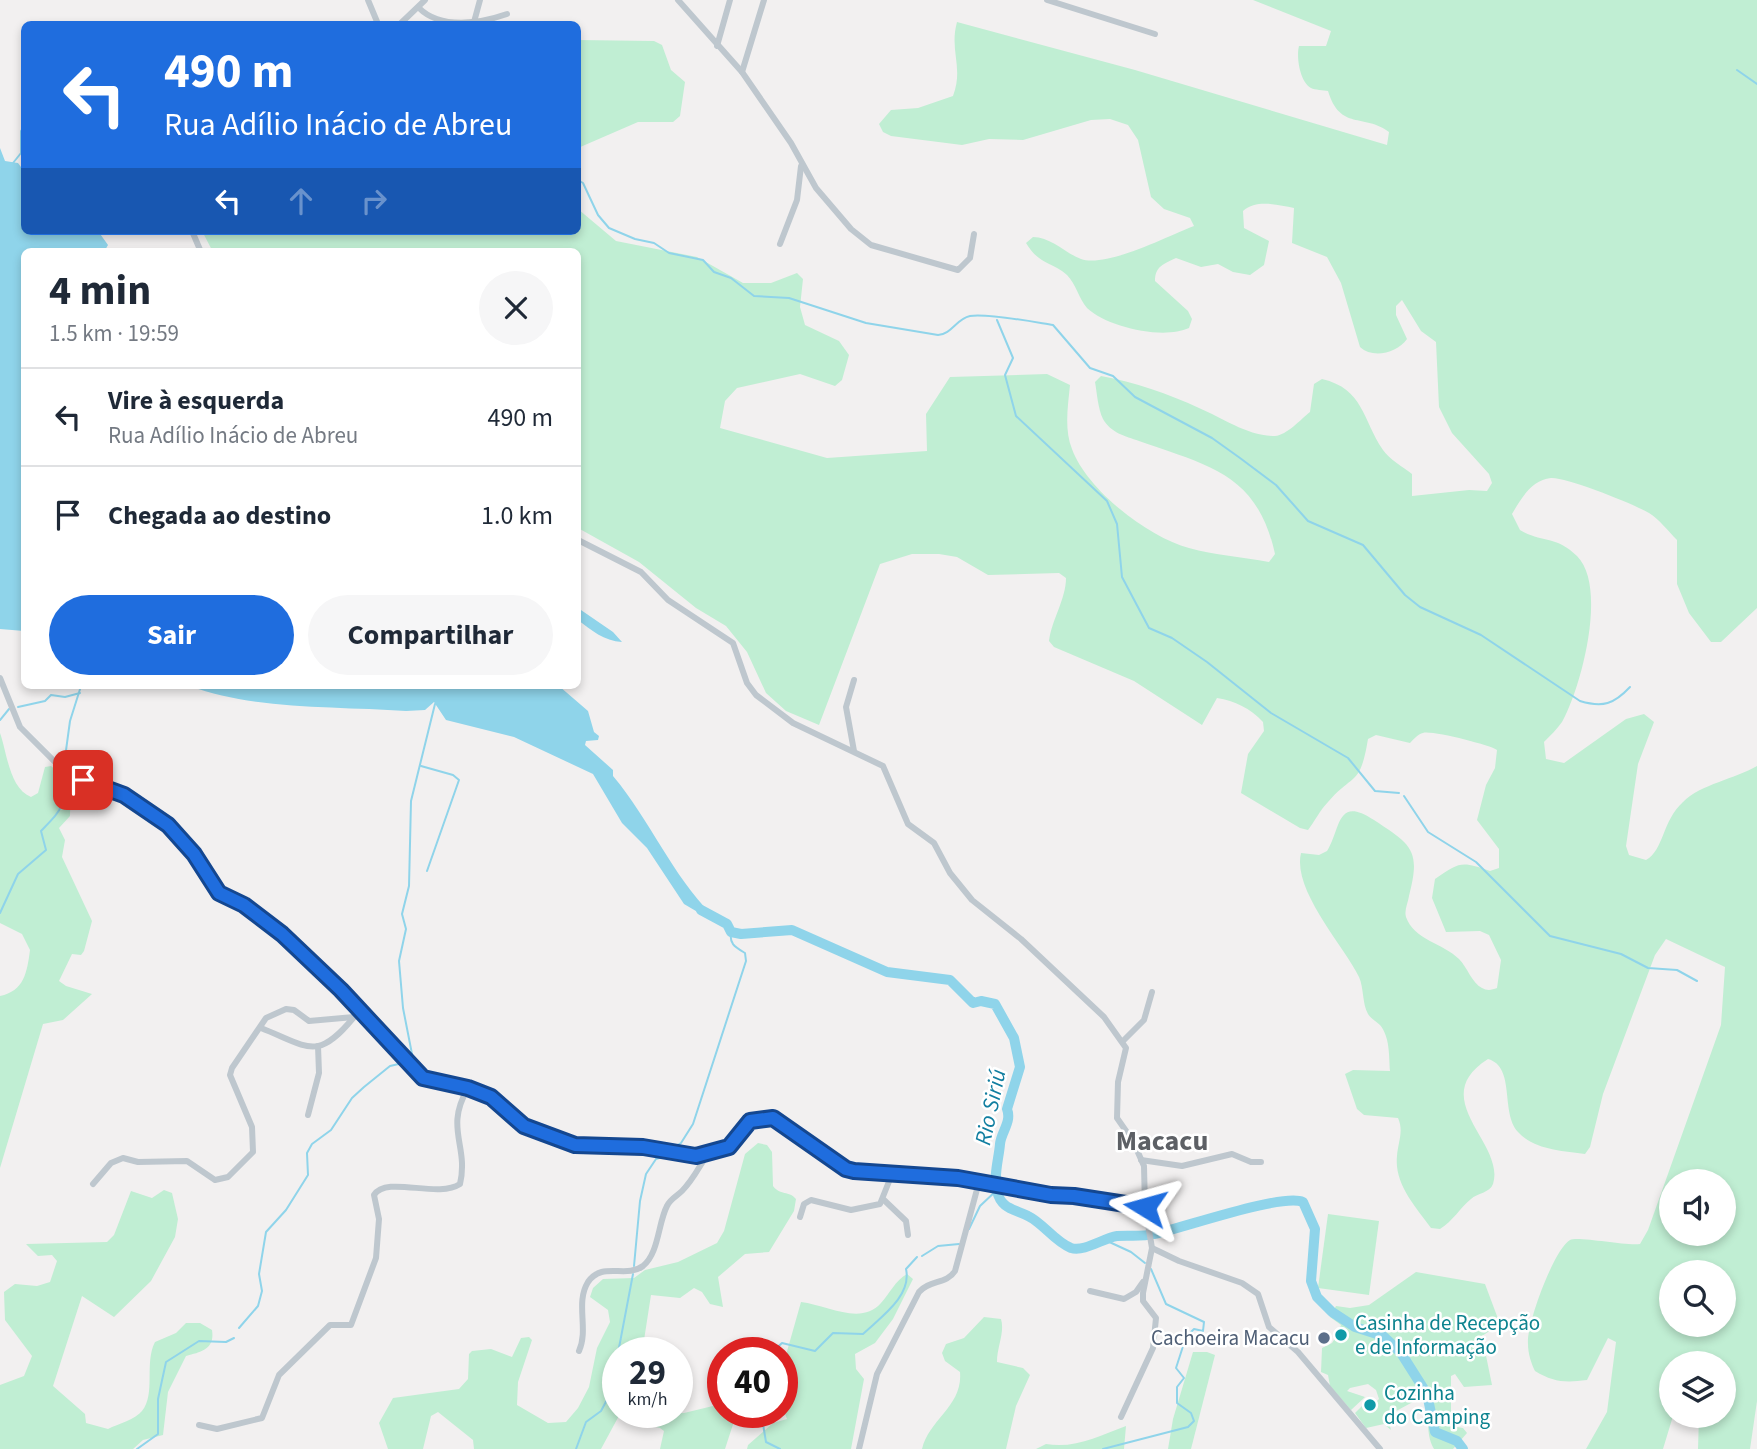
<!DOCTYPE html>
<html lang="pt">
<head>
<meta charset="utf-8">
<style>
	:root { --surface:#fff; --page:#f6f6f7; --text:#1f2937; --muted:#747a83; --line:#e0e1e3; --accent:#1f6dde }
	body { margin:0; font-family:"Source Sans 3",sans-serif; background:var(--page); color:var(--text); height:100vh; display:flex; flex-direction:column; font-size:26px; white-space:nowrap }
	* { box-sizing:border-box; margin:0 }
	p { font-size:23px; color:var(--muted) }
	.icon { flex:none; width:38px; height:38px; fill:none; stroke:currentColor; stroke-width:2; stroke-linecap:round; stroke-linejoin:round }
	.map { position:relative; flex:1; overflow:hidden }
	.drawer { position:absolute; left:21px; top:248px; width:560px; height:441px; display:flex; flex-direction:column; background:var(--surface); border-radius:10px; box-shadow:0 4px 10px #0003 }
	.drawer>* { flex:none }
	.hud { position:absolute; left:21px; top:21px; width:560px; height:214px; border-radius:10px; box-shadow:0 4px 10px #0003; background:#1f6dde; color:#fff; overflow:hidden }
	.tools { position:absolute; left:1659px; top:1169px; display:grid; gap:14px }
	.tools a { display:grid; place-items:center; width:77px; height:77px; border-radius:50%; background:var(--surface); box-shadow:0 4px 10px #0003; font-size:35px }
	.speed { position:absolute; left:602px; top:1337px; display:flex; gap:14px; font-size:35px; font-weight:700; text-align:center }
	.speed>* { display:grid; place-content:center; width:91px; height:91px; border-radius:50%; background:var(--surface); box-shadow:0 4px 10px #0003; line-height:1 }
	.speed small { font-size:18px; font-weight:400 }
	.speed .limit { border:10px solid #d22; background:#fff; color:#111 }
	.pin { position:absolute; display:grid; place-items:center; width:60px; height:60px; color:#fff; margin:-30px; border-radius:14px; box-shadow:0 4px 10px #0006 }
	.me { position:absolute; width:77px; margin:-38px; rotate:278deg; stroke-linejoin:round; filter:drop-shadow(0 0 5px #0008) }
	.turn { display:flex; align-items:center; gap:24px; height:147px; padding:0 28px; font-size:32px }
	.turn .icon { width:91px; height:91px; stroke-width:2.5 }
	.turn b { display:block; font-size:49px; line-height:60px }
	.lanes { display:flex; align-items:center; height:66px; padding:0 28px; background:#0003; justify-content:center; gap:35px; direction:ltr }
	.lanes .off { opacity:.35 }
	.round { display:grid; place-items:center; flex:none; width:74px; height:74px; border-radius:37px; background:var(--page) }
	.headline { display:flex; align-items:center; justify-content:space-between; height:119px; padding:0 28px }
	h1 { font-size:42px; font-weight:700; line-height:52px }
	.cta { display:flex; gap:14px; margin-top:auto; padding:14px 28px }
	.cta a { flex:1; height:80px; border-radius:42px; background:var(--accent); color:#fff; font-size:28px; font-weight:700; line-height:80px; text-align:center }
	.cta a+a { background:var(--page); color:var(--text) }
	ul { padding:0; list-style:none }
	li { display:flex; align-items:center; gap:21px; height:98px; padding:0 28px; border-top:2px solid var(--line) }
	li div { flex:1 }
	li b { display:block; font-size:26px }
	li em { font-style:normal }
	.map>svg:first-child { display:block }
	.green { fill:#c0eed3; fill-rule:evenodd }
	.water { fill:#8fd4ea }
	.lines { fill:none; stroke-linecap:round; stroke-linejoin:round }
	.stream { stroke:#8fd4ea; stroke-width:2 }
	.river { stroke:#8fd4ea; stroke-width:10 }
	.minor { stroke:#bec7ce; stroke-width:6 }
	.route-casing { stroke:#144790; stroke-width:18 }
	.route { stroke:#1f6dde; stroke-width:12 }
	.culture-dot { fill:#0f9aa8; stroke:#fff; stroke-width:2.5 }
	.service-dot { fill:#5c6f8a; stroke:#fff; stroke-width:2.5 }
	.labels { text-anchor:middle; stroke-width:5; stroke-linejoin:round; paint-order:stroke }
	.culture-label { font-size:21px; fill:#0d838f; stroke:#fff; text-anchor:start }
	.service-label { font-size:21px; fill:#4e5e75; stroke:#fff; text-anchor:end }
	.water-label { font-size:23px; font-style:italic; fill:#117ea0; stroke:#fff }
	.district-label { font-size:28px; font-weight:bold; fill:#5d6065; stroke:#fff }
</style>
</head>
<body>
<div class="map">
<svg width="1757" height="1449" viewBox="0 0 1757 1449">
	<rect width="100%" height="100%" fill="#f2f0f0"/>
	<g class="green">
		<path d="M1253 0H1757V608L1721 642H1711L1689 613 1677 584V540C1668 531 1659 519 1649 513 1634 504 1566 477 1551 478 1531 480 1521 499 1512 514L1520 530C1542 543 1556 535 1577 556 1608 587 1581 688 1562 722 1557 729 1550 736 1544 742L1546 759 1564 763 1626 719 1644 714 1654 722 1638 764 1626 846 1629 855 1646 860C1664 850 1662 821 1683 802 1701 784 1735 779 1757 766V1401L1750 1449H1698L1699 1416H1724V1363H1671L1673 1416 1663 1449H1586L1607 1412 1616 1342 1608 1338 1587 1380C1565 1383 1553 1382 1535 1371 1531 1363 1528 1353 1528 1344 1526 1325 1554 1249 1570 1240 1578 1236 1625 1246 1640 1244L1648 1230 1721 1025 1725 967 1666 939 1655 955 1603 1094 1590 1147 1585 1154C1563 1151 1534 1150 1518 1132 1500 1112 1516 1067 1488 1059 1425 1099 1506 1143 1493 1184 1490 1193 1477 1193 1471 1199 1460 1208 1453 1221 1440 1229L1431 1228C1416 1207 1394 1184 1397 1156 1398 1142 1404 1131 1398 1118L1364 1115 1357 1109 1345 1074 1353 1070 1390 1071C1389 1056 1390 1037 1380 1025 1376 1021 1370 1018 1368 1014 1362 1003 1364 988 1359 977 1344 946 1292 890 1301 853L1319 855 1327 851C1341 829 1336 795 1374 820 1412 845 1421 850 1409 896 1408 903 1404 910 1406 917 1414 940 1443 943 1459 959 1467 967 1472 983 1482 988 1487 991 1492 990 1497 988L1501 960 1489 935 1480 931 1446 932 1432 898 1435 879C1460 862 1461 861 1490 871L1499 868V849L1477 820 1486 785 1495 768 1497 750C1490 745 1431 730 1423 733 1418 734 1413 740 1410 743L1376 735 1368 739C1360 787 1354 772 1328 802 1320 810 1315 821 1308 830L1300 828 1241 793 1248 754 1264 731 1263 722C1250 708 1235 701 1217 698L1202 725 1134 681 1054 647 1049 641C1052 619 1066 599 1066 578L1059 573 988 575 957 557 939 554H912L880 564 819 725 786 711 766 693 747 652 726 626 696 608 639 562 578 528V252H213L202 231H578V209L616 241 697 257 743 283H771L797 273 803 279 800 307 805 325 839 341 849 355 842 380 835 386 800 374 737 388 725 401 720 428 827 458 927 451 926 414 950 377 1047 374 1070 385C1068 406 1064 429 1072 449 1087 490 1148 537 1189 548 1214 555 1243 557 1269 562L1275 554C1257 473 1209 466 1139 441 1125 436 1111 433 1103 419 1098 409 1097 393 1095 382L1101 376C1134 382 1169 394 1199 408 1223 418 1247 436 1275 436 1287 435 1300 420 1310 412L1314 384 1322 379C1364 389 1362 419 1383 450 1389 459 1403 467 1412 474V496L1469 490 1487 491 1492 483 1489 474 1452 433 1439 407 1436 342 1421 331 1402 300 1396 306V315L1407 339C1397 353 1373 359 1360 347L1341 283 1327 257 1292 243 1294 208C1277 205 1257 199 1243 211L1244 228 1269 241 1264 265 1250 275 1233 272 1218 264 1201 267 1176 258C1164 264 1155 266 1155 281L1188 311 1192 319 1189 328C1163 340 1107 327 1087 308 1079 299 1076 284 1067 275 1051 261 1039 265 1026 243L1033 237C1051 237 1065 253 1081 259 1106 268 1168 236 1194 226L1190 218 1164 209 1151 197 1138 140 1128 125 1110 119 1091 120 1023 140 989 139 962 145 891 136 883 132 879 124 891 110 918 108 953 96C964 67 949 51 957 22L1135 70 1387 145 1389 132C1364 113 1340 131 1328 91 1323 90 1315 90 1311 88 1300 82 1296 57 1299 46H1326L1331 31ZM1671 1181H1724V1234H1671ZM1671 1272H1724V1325H1671Z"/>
		<polygon points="578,40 654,41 662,45 671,70 685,82 680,116 673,122 638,122 578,148"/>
		<path d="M0 733C7 752 9 788 31 797L38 793 45 767 51 766 71 783 70 816 59 828 65 840 62 857 92 921 84 951 81 955 72 954 59 981 66 986 92 994 63 1020 43 1024 0 1168V996C24 991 27 973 30 950L22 934 0 923Z"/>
		<path d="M758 1143 767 1145 772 1152 773 1186C779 1195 790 1191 796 1199L794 1211 769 1252 745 1254 718 1277 723 1307 710 1304 702 1292 694 1288 680 1298 651 1295 642 1353H618V1412H621L601 1449H474L473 1440 438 1412 431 1416 423 1449H388L379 1423 393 1398 459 1389 468 1379 469 1354 472 1351 491 1349 512 1357 521 1338 529 1337 532 1340 518 1382 517 1405 548 1423 566 1422 578 1408 589 1387 597 1348 610 1322 608 1310 590 1297 593 1288 603 1279 634 1278 645 1270 678 1262 717 1243 724 1231 745 1154Z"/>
		<path d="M164 1190 172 1193 178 1219 175 1237 151 1281 114 1317 82 1296 53 1386 85 1414 86 1423 108 1429C118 1424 136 1419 142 1411 156 1394 144 1363 155 1342L176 1333 186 1323H200L212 1330C215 1349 202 1352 186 1356L168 1392 163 1435 143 1440 133 1449H0V1385L24 1376 32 1356 5 1320 4 1292 15 1284 37 1286 50 1282 57 1261 52 1255 38 1256 26 1244 107 1242 114 1235 131 1191 152 1198Z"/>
		<polygon points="1328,1214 1379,1221 1369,1295 1318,1288"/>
		<path d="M1416 1272 1485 1284 1500 1324 1482 1336 1492 1385 1464 1387 1455 1374 1451 1376V1426L1463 1428 1467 1433 1453 1449H1434C1424 1432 1432 1414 1422 1397L1387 1416 1391 1430 1384 1424 1366 1428 1355 1413 1365 1403 1369 1409 1379 1399 1376 1390 1368 1384 1350 1388 1347 1391 1365 1397 1351 1410 1330 1386 1328 1375 1321 1372 1322 1348 1332 1343 1337 1335 1342 1338 1344 1334 1339 1330 1341 1325 1330 1317 1336 1306 1350 1308 1369 1305Z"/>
		<path d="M907 1274 913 1279 893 1319 875 1343 855 1354 856 1369 864 1379 851 1449H747L748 1445 773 1423 787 1419 782 1405V1369L801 1302C827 1305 861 1326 881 1303 890 1293 895 1281 907 1274Z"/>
		<path d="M984 1317 1001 1319C1005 1332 997 1347 997 1362L1023 1368 1030 1375 1016 1406 1006 1449H922C929 1419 963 1406 960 1372L945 1361 942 1353 946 1344 964 1338Z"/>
		<polygon points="1193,1352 1207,1352 1215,1355 1191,1449 1168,1449 1173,1419"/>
		<polygon points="719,1380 723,1380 723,1412 737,1412 725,1449 660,1449 664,1431 660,1428 621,1419 626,1415 684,1413 717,1405 719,1400 714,1388"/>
		<path d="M1126 1426 1124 1449H1036L1046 1444C1075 1449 1099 1436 1126 1426Z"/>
	</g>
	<g class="water">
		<polygon points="0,148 5,161 18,163 24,171 24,231 98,231 108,245 104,252 24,252 24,631 0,629"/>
		<path d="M578 608 613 632 622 642C604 641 591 630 578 620Z"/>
		<path d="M190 686H559L588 711 594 732 599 736 598 740 586 741 585 745 613 770V776C650 820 672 875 712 915L701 914 684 904 647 848 622 823 593 774 514 737 446 720 434 702 425 710 406 711C337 706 253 710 190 686Z"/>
	</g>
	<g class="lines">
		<g class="stream">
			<polyline points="1737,70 1757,84"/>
			<polyline points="13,163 21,153 21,131 24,127"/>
			<path d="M578 180 583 183 598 215 609 228 635 239 654 243 669 253 703 260 714 272 731 278 754 296 789 298 866 323 938 335C952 334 956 319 970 316 987 313 1034 322 1053 325L1090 368 1113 376 1135 397 1212 438 1240 458 1276 485 1308 521 1363 545 1405 595 1420 607 1481 635 1580 701C1603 708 1614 704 1630 687"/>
			<polyline points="997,320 1013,358 1005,375 1016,416 1107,501 1117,524 1122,577 1149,628 1172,638 1207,662 1271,713 1348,758 1375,791 1399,793"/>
			<polyline points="18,707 45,701 51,695 65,697 80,693"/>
			<polyline points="0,720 9,709"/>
			<polyline points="64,765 70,721 81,686"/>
			<polyline points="421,766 453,775 459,780 427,871"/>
			<polyline points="1404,796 1428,832 1476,862 1550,936 1621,954 1648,968 1677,970 1697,981"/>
			<path d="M0 913 18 874 46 850 41 831C62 809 66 807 62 775"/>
			<polyline points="410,1058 412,1054 403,1008 399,961 406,929 402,914 409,886 411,801 435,704"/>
			<path d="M671 1149 681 1143 693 1124 746 961 745 953C735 947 729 944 731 932"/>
			<polyline points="969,1229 980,1206 997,1190"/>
			<polyline points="1105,1240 1131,1252 1145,1263"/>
			<polyline points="922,1256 938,1246 959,1244"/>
			<polyline points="634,1266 640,1201 646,1174 656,1159 666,1156"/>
			<polyline points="239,1328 258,1306 262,1291 259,1274 266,1232 286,1210 308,1175 307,1153 312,1144 331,1130 352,1098 364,1087 390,1066 403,1063"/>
			<polyline points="618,1353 633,1274"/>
			<path d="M771 1353 782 1343 815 1351 833 1333 863 1334C881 1317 912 1296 906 1269L917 1257"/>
			<polyline points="761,1412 766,1442 780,1449"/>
			<polyline points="137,1449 158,1434 158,1399 166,1362 199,1341 226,1342 234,1338"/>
			<polyline points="576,1449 586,1422 601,1411 609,1396 618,1357"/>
			<polyline points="1103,1449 1188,1427 1194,1421 1191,1413 1177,1403 1177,1387 1184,1378 1176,1368 1186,1337 1194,1329 1203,1331 1204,1322 1166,1304 1151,1269"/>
		</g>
		<path class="river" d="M701 910 727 924 731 932 741 934 792 930 887 972 950 980 973 1003 981 1001 995 1004 1014 1038 1020 1067 1007 1109C1012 1122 1001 1132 1000 1144 999 1158 993 1176 997 1191 1001 1209 1014 1209 1028 1216 1043 1223 1055 1242 1071 1248 1085 1252 1103 1238 1117 1236 1129 1235 1141 1237 1154 1234 1183 1228 1282 1193 1303 1202L1315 1229 1311 1281 1317 1297 1332 1312 1355 1327 1383 1336 1401 1353 1427 1394 1435 1432 1457 1441 1463 1449"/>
		<g class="minor">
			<polyline points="368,0 378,24"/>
			<polyline points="678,0 742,72 791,143 816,188 851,229 871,245 958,270 970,258 974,234"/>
			<polyline points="1047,0 1155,34"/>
			<path d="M419 8C441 30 481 23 507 14"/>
			<polyline points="474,22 480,0"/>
			<polyline points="400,24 425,0"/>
			<polyline points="717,46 730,0"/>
			<polyline points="742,72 764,0"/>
			<polyline points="192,231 201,252"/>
			<polyline points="780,244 797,200 801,166"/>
			<polyline points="578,540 641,572 668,600 733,643 747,683 756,695 793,723 883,766 908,824 934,843 950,873 972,900 1021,939 1104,1017 1126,1048 1118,1082 1117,1118 1133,1141 1144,1166 1145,1207 1152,1248 1179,1261 1242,1283 1258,1294 1269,1327 1298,1352 1380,1449"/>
			<polyline points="0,678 20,727 60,767 71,775 124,795 168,825 194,854 219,893 244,906 282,934 341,990 423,1078 468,1088 491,1097 524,1126 575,1145 643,1147 696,1156 729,1147 749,1121 773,1118 846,1169 854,1171 959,1178 1051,1195 1074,1196 1145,1207"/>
			<polyline points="854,751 846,707 854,680"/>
			<path d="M261 1028C309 1047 317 1062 354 1017"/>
			<polyline points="1123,1041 1144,1020 1152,992"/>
			<polyline points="308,1115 319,1073 318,1046"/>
			<polyline points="1141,1160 1182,1166 1232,1154 1251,1162 1261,1162"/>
			<polyline points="93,1184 111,1163 123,1158 138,1162 187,1161 215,1180 228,1177 253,1152 252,1127 230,1075 232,1068 266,1018 286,1009 294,1010 309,1021 354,1017 360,1010"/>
			<polyline points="884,1200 906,1221 908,1235"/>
			<polyline points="800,1217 804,1204 811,1200 851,1210 880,1204 892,1174"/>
			<polyline points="1090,1291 1124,1299 1136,1292 1143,1282"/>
			<path d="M579 1351C589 1329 575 1303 588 1282 602 1261 626 1279 643 1266 659 1253 658 1223 667 1206 670 1199 677 1196 682 1191 693 1180 699 1167 707 1155"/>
			<polyline points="1121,1417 1153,1348 1156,1318 1143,1301 1143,1293 1152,1248"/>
			<path d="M199 1425 217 1429 262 1418 279 1375 330 1325H351L376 1258 379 1219 374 1195C387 1175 437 1199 460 1184 469 1145 444 1129 468 1088"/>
			<path d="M859 1449 877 1374 919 1292C929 1280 947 1284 955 1271L979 1182"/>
		</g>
	</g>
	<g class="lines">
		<defs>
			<polyline id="route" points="83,780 124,795 168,825 194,854 219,893 244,905 282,934 341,990 423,1078 468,1088 491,1097 524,1126 575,1145 643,1147 696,1156 729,1147 750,1121 773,1118 846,1169 854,1171 958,1178 1051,1195 1074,1196 1145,1207"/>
		</defs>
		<use href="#route" class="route-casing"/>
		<use href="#route" class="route"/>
	</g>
	<g class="culture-dot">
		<circle cx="1341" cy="1335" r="7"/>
		<circle cx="1370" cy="1405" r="7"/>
	</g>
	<circle class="service-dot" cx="1324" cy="1338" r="7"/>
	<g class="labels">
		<g class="culture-label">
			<text x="1355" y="1330">Casinha de Recepção<tspan x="1355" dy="24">e de Informação</tspan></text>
			<text x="1384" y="1400">Cozinha<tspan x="1384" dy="24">do Camping</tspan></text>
		</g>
		<g class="service-label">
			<text x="1310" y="1345">Cachoeira Macacu</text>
		</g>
		<g class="water-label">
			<text transform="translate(990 1107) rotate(-78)" y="8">Rio Siriú</text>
		</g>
		<g class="district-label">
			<text x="1162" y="1150">Macacu</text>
		</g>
	</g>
</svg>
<div class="tools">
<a><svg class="icon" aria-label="sound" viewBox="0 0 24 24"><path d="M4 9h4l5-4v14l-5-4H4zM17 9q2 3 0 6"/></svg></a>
<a><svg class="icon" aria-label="search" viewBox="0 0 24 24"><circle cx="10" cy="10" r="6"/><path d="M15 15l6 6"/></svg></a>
<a><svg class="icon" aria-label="layers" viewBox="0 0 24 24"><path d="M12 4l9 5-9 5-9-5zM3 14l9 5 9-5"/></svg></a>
</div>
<div class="speed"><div>29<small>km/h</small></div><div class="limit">40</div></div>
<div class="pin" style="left:83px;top:780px;background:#d93025"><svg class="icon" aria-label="arrive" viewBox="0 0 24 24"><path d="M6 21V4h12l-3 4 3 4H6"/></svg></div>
<svg class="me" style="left:1145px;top:1207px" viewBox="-20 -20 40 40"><path d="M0-17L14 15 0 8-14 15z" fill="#1f6dde" stroke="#fff" stroke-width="4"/></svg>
<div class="hud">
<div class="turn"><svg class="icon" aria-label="left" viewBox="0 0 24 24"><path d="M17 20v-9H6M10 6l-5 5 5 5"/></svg><div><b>490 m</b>Rua Adílio Inácio de Abreu</div></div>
<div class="lanes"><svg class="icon" aria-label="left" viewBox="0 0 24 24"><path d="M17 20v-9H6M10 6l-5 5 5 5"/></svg><svg class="icon off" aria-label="ahead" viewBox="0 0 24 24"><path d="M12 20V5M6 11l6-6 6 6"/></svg><svg class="icon off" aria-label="right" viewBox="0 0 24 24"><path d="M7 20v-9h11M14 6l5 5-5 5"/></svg></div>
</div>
<section class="drawer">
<div class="headline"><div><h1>4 min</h1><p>1.5 km · 19:59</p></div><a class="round"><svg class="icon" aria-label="close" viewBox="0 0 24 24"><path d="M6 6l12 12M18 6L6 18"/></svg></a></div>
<ul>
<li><svg class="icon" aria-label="left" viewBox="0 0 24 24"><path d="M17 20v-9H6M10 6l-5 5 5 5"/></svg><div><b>Vire à esquerda</b><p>Rua Adílio Inácio de Abreu</p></div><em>490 m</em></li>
<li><svg class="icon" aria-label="arrive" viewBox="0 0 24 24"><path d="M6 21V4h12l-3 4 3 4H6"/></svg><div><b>Chegada ao destino</b></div><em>1.0 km</em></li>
</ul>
<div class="cta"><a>Sair</a><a>Compartilhar</a></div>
</section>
</div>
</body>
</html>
